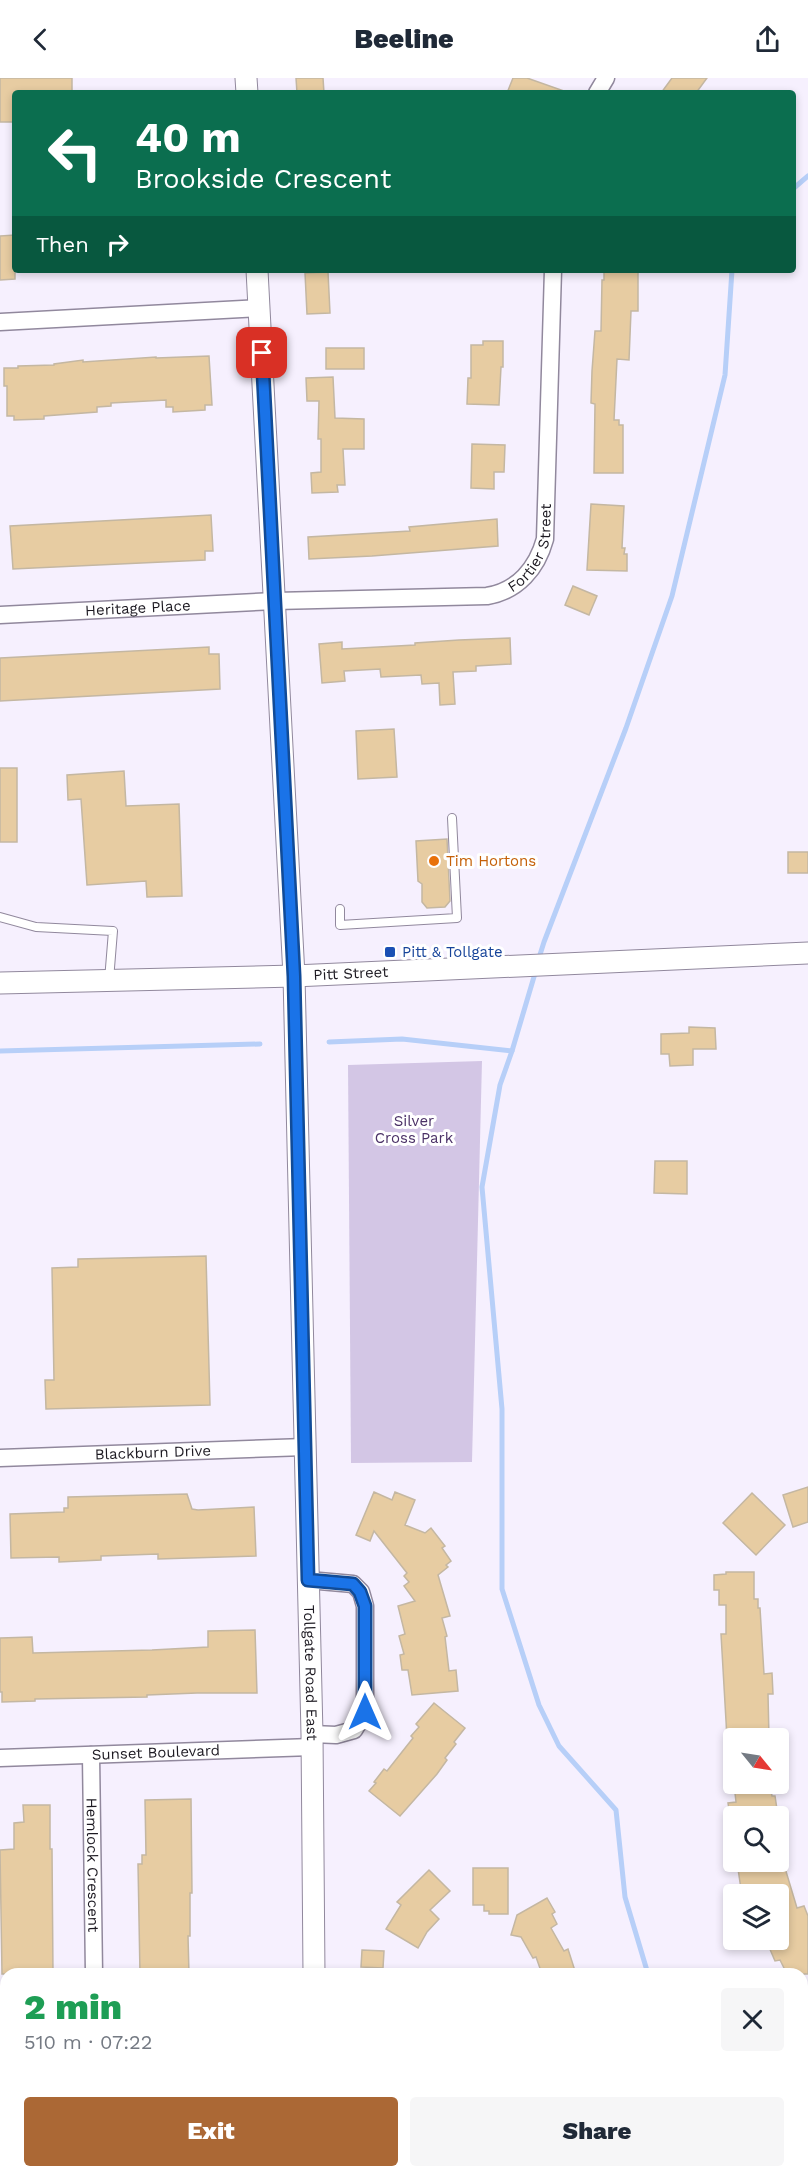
<!DOCTYPE html>
<html lang="en">
<head>
<meta charset="utf-8">
<style>
	:root { --surface:#fff; --page:#f6f6f7; --text:#1f2937; --muted:#747a83; --accent:#ab6835 }
	body { margin:0; font-family:"Work Sans",sans-serif; background:var(--page); color:var(--text); height:100vh; display:flex; flex-direction:column; font-size:22px; white-space:nowrap }
	* { box-sizing:border-box; margin:0 }
	p { font-size:20px; color:var(--muted) }
	.icon { flex:none; width:33px; height:33px; fill:none; stroke:currentColor; stroke-width:2; stroke-linecap:round; stroke-linejoin:round }
	.map { position:relative; flex:1; overflow:hidden }
	.panel { position:absolute; left:0px; top:1890px; width:808px; height:210px; display:flex; flex-direction:column; background:var(--surface); border-radius:18px 18px 0 0; box-shadow:0 3px 9px #0003 }
	.panel>* { flex:none }
	.top-card { position:absolute; left:12px; top:12px; width:784px; height:183px; border-radius:6px; box-shadow:0 3px 9px #0003; background:#0b6e4f; color:#fff; overflow:hidden }
	.needle { width:39px; rotate:120deg }
	.fabs { position:absolute; left:723px; top:1650px; display:grid; gap:12px }
	.fabs a { display:grid; place-items:center; width:66px; height:66px; border-radius:6px; background:var(--surface); box-shadow:0 3px 9px #0003; font-size:30px }
	.pin { position:absolute; display:grid; place-items:center; width:51px; height:51px; color:#fff; margin:-26px; border-radius:12px; box-shadow:0 3px 9px #0006 }
	.me { position:absolute; width:66px; margin:-33px; rotate:0deg; stroke-linejoin:round; filter:drop-shadow(0 0 4px #0008) }
	.turn { display:flex; align-items:center; gap:21px; height:126px; padding:0 24px; font-size:27px }
	.turn .icon { width:78px; height:78px; stroke-width:2.5 }
	.turn b { display:block; font-size:42px; line-height:51px }
	.then { display:flex; align-items:center; height:57px; padding:0 24px; background:#0003; gap:12px; font-size:22px }
	.round { display:grid; place-items:center; flex:none; width:63px; height:63px; border-radius:6px; background:var(--page) }
	.headline { display:flex; align-items:center; justify-content:space-between; height:102px; padding:0 24px }
	h1 { font-size:36px; font-weight:800; line-height:45px; color:#1e9e55 }
	.cta { display:flex; gap:12px; margin-top:auto; padding:12px 24px }
	.cta a { flex:1; height:69px; border-radius:6px; background:var(--accent); color:#fff; font-size:24px; font-weight:800; line-height:69px; text-align:center }
	.cta a+a { background:var(--page); color:var(--text) }
	header { display:flex; justify-content:space-between; align-items:center; height:78px; padding:0 24px; background:var(--surface); font-size:27px; font-weight:800 }
	.map>svg:first-child { display:block }
	.green { fill:#d3c6e5 }
	.lines { fill:none; stroke-linecap:round; stroke-linejoin:round }
	.stream { stroke:#b7cff8; stroke-width:5 }
	.building { fill:#e7cca2; stroke:#c4b7a2; stroke-width:1.5 }
	.service-casing { stroke:#91889d; stroke-width:10 }
	.minor-casing { stroke:#91889d; stroke-width:19 }
	.tertiary-casing { stroke:#91889d; stroke-width:23 }
	.service { stroke:#fff; stroke-width:8 }
	.minor { stroke:#fff; stroke-width:16 }
	.tertiary { stroke:#fff; stroke-width:21 }
	.route-casing { stroke:#114b97; stroke-width:15 }
	.route { stroke:#1a73e8; stroke-width:10 }
	.food-dot { fill:#e8710a; stroke:#fff; stroke-width:2 }
	.transit-dot { fill:#1a4fb4; stroke:#fff; stroke-width:2 }
	.labels { text-anchor:middle; stroke-width:6; stroke-linejoin:round; paint-order:stroke }
	.street-label { font-size:15px; fill:#1c1921; stroke:#fff }
	.food-label { font-size:15px; fill:#c56008; stroke:#fff; text-anchor:start }
	.transit-label { font-size:15px; fill:#164399; stroke:#fff; text-anchor:start }
	.park-label { font-size:15px; fill:#4a3066; stroke:#fff }
</style>
</head>
<body>
<header><svg class="icon" aria-label="back" viewBox="0 0 24 24"><path d="M15 5l-7 7 7 7"/></svg>Beeline<svg class="icon" aria-label="share" viewBox="0 0 24 24"><path d="M12 15V3M7 8l5-5 5 5M5 13v7h14v-7"/></svg></header>
<div class="map">
<svg width="808" height="2100" viewBox="0 0 808 2100">
	<rect width="100%" height="100%" fill="#f6f0fe"/>
	<polygon class="green" points="482,983 472,1384 351,1385 348,987"/>
	<g class="lines">
		<g class="stream">
			<polyline points="794,110 808,98"/>
			<polyline points="538,883 544,864 626,650 672,518 725,297 732,192"/>
			<polyline points="536,892 512,973 500,1007 482,1109 502,1331 502,1511 539,1627 559,1668 616,1732 625,1819 648,1896"/>
			<polyline points="329,964 402,961 512,973"/>
			<polyline points="0,973 260,966"/>
			<polyline points="729,2094 732,2100"/>
		</g>
	</g>
	<g class="building">
		<polygon points="0,0 72,0 72,15 15,15 15,44 0,44"/>
		<polygon points="296,0 323,0 324,15 297,15"/>
		<polygon points="513,0 527,0 564,13 564,15 507,15"/>
		<polygon points="672,0 707,0 696,15 661,15"/>
		<polygon points="15,157 15,201 0,202 0,158"/>
		<polygon points="604,192 638,192 638,233 631,233 629,282 617,281 614,342 619,342 619,347 623,347 623,395 594,395 595,326 591,325 592,293 595,253 601,253 602,202 604,202"/>
		<polygon points="328,194 330,235 307,236 305,195"/>
		<polygon points="483,263 503,263 503,289 501,289 499,327 467,326 468,300 471,300 471,267 483,267"/>
		<rect x="326" y="270" width="38" height="21"/>
		<polygon points="209,278 212,327 205,327 205,332 173,334 173,329 166,329 166,322 111,325 111,328 97,329 97,334 44,338 44,341 14,342 14,338 7,338 7,308 4,308 4,290 18,290 18,288 54,287 54,286 83,282 83,284 156,279 156,280"/>
		<polygon points="333,299 335,340 364,341 364,371 343,371 345,407 337,407 338,414 312,415 311,395 321,394 321,361 318,361 319,323 307,323 306,300"/>
		<polygon points="472,366 505,367 504,394 494,394 494,411 471,410"/>
		<polygon points="591,426 624,428 622,470 625,470 624,476 627,476 627,493 587,492"/>
		<polygon points="211,437 213,473 205,473 205,482 13,491 10,448"/>
		<polygon points="497,441 498,468 372,478 309,481 308,459 410,453 409,449"/>
		<polygon points="573,508 597,518 589,537 565,527"/>
		<polygon points="510,560 511,586 476,588 476,593 453,594 455,626 440,627 439,605 422,606 421,597 381,599 380,591 344,593 345,603 322,605 319,566 342,564 342,571 415,567 415,565 459,562"/>
		<polygon points="209,569 209,576 219,576 220,611 0,623 0,580"/>
		<polygon points="394,651 397,699 358,701 356,653"/>
		<rect x="0" y="690" width="17" height="74"/>
		<polygon points="124,693 126,728 179,726 182,818 147,819 146,803 87,807 81,721 68,722 67,697"/>
		<polygon points="447,761 450,823 445,829 427,830 422,824 422,806 418,803 416,763"/>
		<rect x="788" y="774" width="20" height="21"/>
		<polygon points="689,949 715,950 716,971 693,971 693,987 670,988 669,976 661,976 661,956 689,955"/>
		<polygon points="655,1083 687,1083 687,1116 654,1115"/>
		<polygon points="206,1178 210,1327 46,1331 45,1302 54,1302 52,1190 78,1189 78,1181"/>
		<polygon points="808,1409 808,1444 793,1449 783,1417"/>
		<polygon points="374,1414 392,1422 395,1414 415,1422 405,1447 425,1455 431,1450 445,1468 442,1470 451,1483 446,1487 448,1489 438,1497 450,1538 442,1540 447,1558 445,1559 449,1593 456,1592 458,1613 412,1617 408,1592 402,1592 400,1577 404,1576 399,1558 405,1556 398,1528 415,1523 404,1508 409,1504 404,1498 407,1495 374,1453 370,1463 356,1457"/>
		<polygon points="752,1415 785,1447 756,1477 723,1445"/>
		<polygon points="187,1416 192,1431 198,1432 254,1429 256,1478 158,1481 158,1476 101,1478 101,1482 59,1484 59,1479 11,1480 10,1436 64,1434 64,1430 68,1430 68,1419"/>
		<polygon points="726,1494 754,1494 754,1521 758,1521 758,1530 760,1530 764,1596 772,1595 773,1616 768,1616 769,1660 727,1660 721,1556 726,1556 726,1527 719,1527 719,1512 714,1512 714,1497 726,1496"/>
		<polygon points="255,1552 257,1615 197,1615 147,1617 147,1619 35,1621 35,1623 2,1624 2,1614 0,1614 0,1560 32,1559 33,1575 152,1572 208,1569 208,1553"/>
		<polygon points="434,1625 465,1650 454,1664 456,1666 445,1680 447,1682 437,1696 400,1738 369,1713 376,1705 374,1704 384,1691 387,1693 413,1660 411,1658 419,1649 416,1646"/>
		<polygon points="734,1706 770,1706 772,1718 775,1718 778,1738 730,1738 728,1725 736,1724"/>
		<polygon points="191,1721 192,1815 190,1815 190,1858 188,1858 189,1896 140,1896 138,1786 142,1786 142,1777 146,1777 145,1722"/>
		<polygon points="23,1727 50,1727 50,1771 52,1771 53,1896 2,1896 0,1772 14,1771 14,1745 24,1744"/>
		<polygon points="778,1780 782,1780 797,1830 804,1828 808,1838 808,1896 787,1896 780,1882 775,1883 766,1862 778,1862 778,1816 743,1816 741,1811 737,1784 778,1784"/>
		<polygon points="473,1790 508,1790 508,1836 489,1836 489,1833 484,1833 484,1827 473,1827"/>
		<polygon points="429,1792 450,1813 430,1832 439,1841 427,1854 418,1870 386,1851 401,1827 397,1824"/>
		<polygon points="547,1820 555,1834 552,1836 557,1846 551,1850 564,1873 568,1871 576,1896 542,1896 536,1879 533,1880 521,1859 511,1857 517,1837"/>
		<polygon points="362,1872 384,1873 383,1890 361,1889"/>
	</g>
	<g class="lines">
		<defs>
			<g id="service">
				<polyline points="340,831 340,847 457,840 452,740"/>
				<polyline points="0,839 36,849 113,853 109,902"/>
			</g>
			<g id="minor">
				<polyline points="597,15 606,0"/>
				<polyline points="0,244 259,230"/>
				<path id="s1" d="M0 537 275 523 487 518C518 513 537 490 545 461L553 192"/>
				<path id="s2" d="M0 1380 305 1369"/>
				<polyline points="308,1502 353,1506 361,1514 365,1528 365,1634 354,1652 336,1657 312,1656"/>
				<path id="s3" d="M91 1677 94 1896"/>
				<path id="s4" d="M0 1680 312 1669"/>
				<polyline points="97,2094 97,2100"/>
				<polyline points="539,2094 541,2100"/>
			</g>
			<g id="tertiary">
				<polyline points="246,0 247,15"/>
				<path id="s5" d="M257 192 294 898 312 1656 314 1896"/>
				<path id="s6" d="M0 905 294 898 808 875"/>
				<polyline points="311,2100 311,2094"/>
			</g>
		</defs>
		<use href="#service" class="service-casing"/>
		<use href="#minor" class="minor-casing"/>
		<use href="#tertiary" class="tertiary-casing"/>
		<use href="#service" class="service"/>
		<use href="#minor" class="minor"/>
		<use href="#tertiary" class="tertiary"/>
	</g>
	<g class="lines">
		<defs>
			<polyline id="route" points="262,275 294,898 308,1502 353,1506 360,1514 365,1528 365,1634"/>
		</defs>
		<use href="#route" class="route-casing"/>
		<use href="#route" class="route"/>
	</g>
	<circle class="food-dot" cx="434" cy="783" r="6"/>
	<rect class="transit-dot" x="384" y="868" width="12" height="12" rx="3"/>
	<g class="labels">
		<g class="street-label">
			<text dy="5" stroke="none"><textPath href="#s1" startOffset="560">Fortier Street</textPath></text>
			<text dy="5" stroke="none"><textPath href="#s1" startOffset="138">Heritage Place</textPath></text>
			<text dy="5" stroke="none"><textPath href="#s6" startOffset="351">Pitt Street</textPath></text>
			<text dy="5" stroke="none"><textPath href="#s2" startOffset="153">Blackburn Drive</textPath></text>
			<text dy="5" stroke="none"><textPath href="#s5" startOffset="1404">Tollgate Road East</textPath></text>
			<text dy="5" stroke="none"><textPath href="#s4" startOffset="156">Sunset Boulevard</textPath></text>
			<text dy="5" stroke="none"><textPath href="#s3" startOffset="110">Hemlock Crescent</textPath></text>
		</g>
		<g class="food-label">
			<text x="446" y="788">Tim Hortons</text>
		</g>
		<g class="transit-label">
			<text x="402" y="879">Pitt &amp; Tollgate</text>
		</g>
		<g class="park-label">
			<text x="414" y="1048">Silver<tspan x="414" dy="17">Cross Park</tspan></text>
		</g>
	</g>
</svg>
<div class="fabs">
<a><svg class="needle" viewBox="-14 -14 28 28"><path d="M0-13l5 13h-10z" fill="#e53935"/><path d="M0 13l5-13h-10z" fill="#747a83"/></svg></a>
<a><svg class="icon" aria-label="search" viewBox="0 0 24 24"><circle cx="10" cy="10" r="6"/><path d="M15 15l6 6"/></svg></a>
<a><svg class="icon" aria-label="layers" viewBox="0 0 24 24"><path d="M12 4l9 5-9 5-9-5zM3 14l9 5 9-5"/></svg></a>
</div>
<div class="pin" style="left:262px;top:275px;background:#d93025"><svg class="icon" aria-label="arrive" viewBox="0 0 24 24"><path d="M6 21V4h12l-3 4 3 4H6"/></svg></div>
<svg class="me" style="left:365px;top:1634px" viewBox="-20 -20 40 40"><path d="M0-17L14 15 0 8-14 15z" fill="#1a73e8" stroke="#fff" stroke-width="4"/></svg>
<div class="top-card">
<div class="turn"><svg class="icon" aria-label="left" viewBox="0 0 24 24"><path d="M17 20v-9H6M10 6l-5 5 5 5"/></svg><div><b>40 m</b>Brookside Crescent</div></div>
<div class="then">Then<svg class="icon" aria-label="right" viewBox="0 0 24 24"><path d="M7 20v-9h11M14 6l5 5-5 5"/></svg></div>
</div>
<section class="panel">
<div class="headline"><div><h1>2 min</h1><p>510 m · 07:22</p></div><a class="round"><svg class="icon" aria-label="close" viewBox="0 0 24 24"><path d="M6 6l12 12M18 6L6 18"/></svg></a></div>
<div class="cta"><a>Exit</a><a>Share</a></div>
</section>
</div>
</body>
</html>
